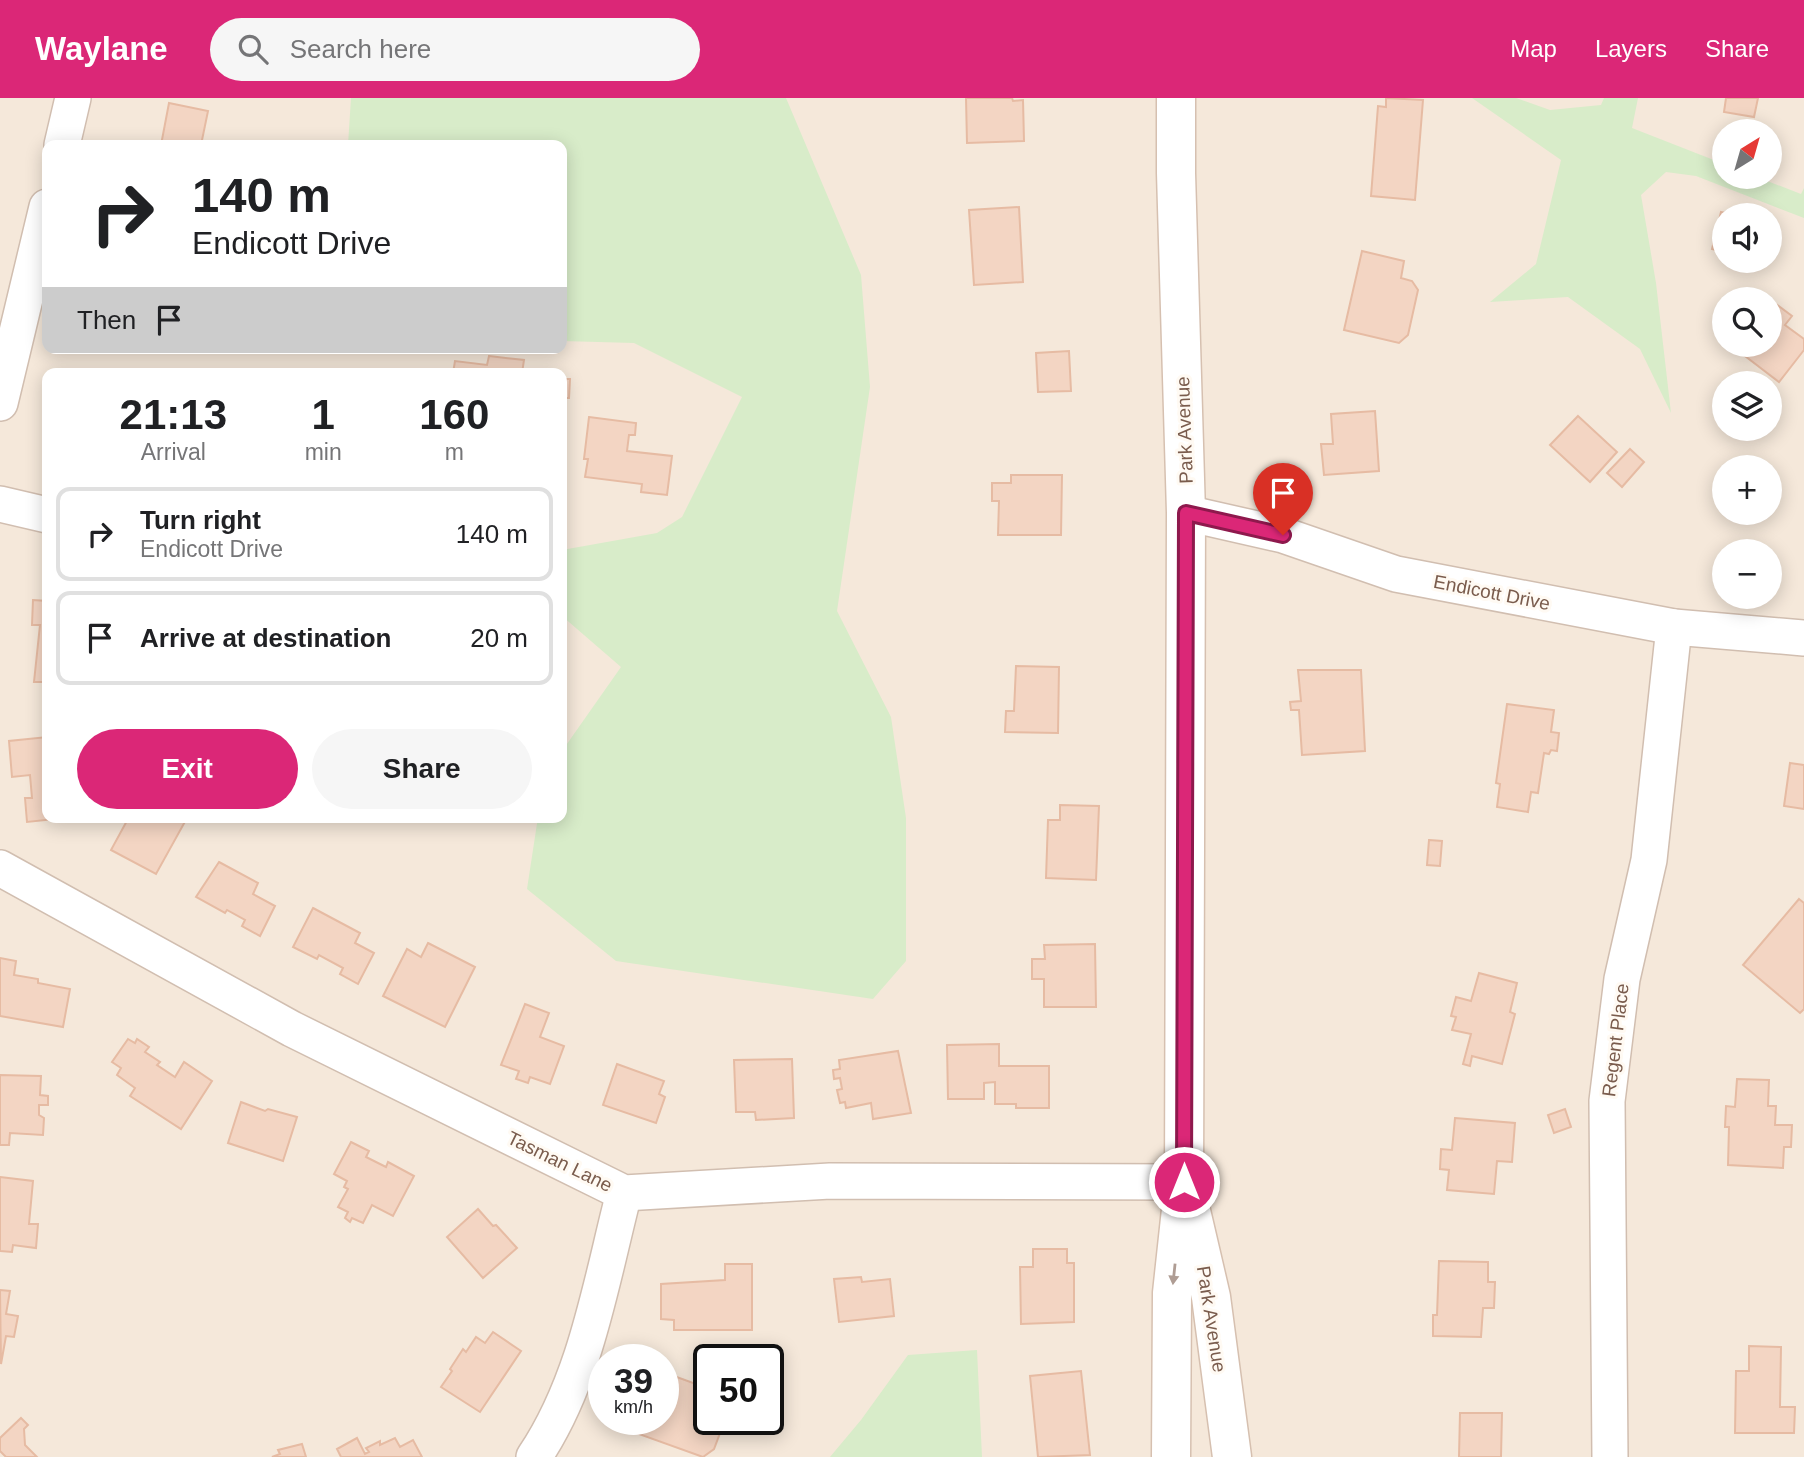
<!DOCTYPE html>
<html lang="en">
<head>
<meta charset="utf-8">
<style>
	:root { --surface:#fff; --page:#f6f6f6; --text:#202124; --muted:#757577; --line:#e0e0e0; --accent:#db2777 }
	body { margin:0; font-family:Helvetica,sans-serif; background:var(--page); color:var(--text); height:100vh; display:flex; flex-direction:column; font-size:26px; white-space:nowrap }
	* { box-sizing:border-box; margin:0 }
	p { font-size:23px; color:var(--muted) }
	.icon { flex:none; width:38px; height:38px; fill:none; stroke:currentColor; stroke-width:2; stroke-linecap:round; stroke-linejoin:round }
	.map { position:relative; flex:1; overflow:hidden }
	.side { position:absolute; left:42px; top:270px; width:525px; height:455px; display:flex; flex-direction:column; background:var(--surface); border-radius:14px; box-shadow:0 4px 18px #0003 }
	.side>* { flex:none }
	.hud { position:absolute; left:42px; top:42px; width:525px; height:214px; border-radius:14px; box-shadow:0 4px 18px #0003; background:#fff; color:var(--text); overflow:hidden }
	.needle { width:46px; rotate:37deg }
	.fabs { position:absolute; left:1712px; top:21px; display:grid; gap:14px }
	.fabs a { display:grid; place-items:center; width:70px; height:70px; border-radius:50%; background:var(--surface); box-shadow:0 4px 18px #0003; font-size:35px }
	.speed { position:absolute; left:588px; top:1246px; display:flex; gap:14px; font-size:35px; font-weight:700; text-align:center }
	.speed>* { display:grid; place-content:center; width:91px; height:91px; border-radius:50%; background:var(--surface); box-shadow:0 4px 18px #0003; line-height:1 }
	.speed small { font-size:18px; font-weight:400 }
	.speed .limit { border:4px solid #111; border-radius:10px; background:#fff; color:#111 }
	.pin { position:absolute; display:grid; place-items:center; width:60px; height:60px; color:#fff; margin:-72px -30px; border-radius:50% 50% 50% 0; rotate:-45deg; box-shadow:0 0 7px #0007 }
	.pin .icon { rotate:45deg }
	.me { position:absolute; width:77px; margin:-38px; rotate:0deg; stroke-linejoin:round; filter:drop-shadow(0 0 5px #0008) }
	.turn { display:flex; align-items:center; gap:24px; height:147px; padding:0 35px; font-size:32px }
	.turn .icon { width:91px; height:91px; stroke-width:2.5 }
	.turn b { display:block; font-size:49px; line-height:60px }
	.then { display:flex; align-items:center; height:66px; padding:0 35px; background:#0003; gap:14px; font-size:26px }
	.eta { display:flex; justify-content:space-evenly; align-items:center; height:119px; text-align:center }
	.eta b { font-size:42px; font-weight:700; line-height:49px }
	.action { display:flex; gap:14px; margin-top:auto; padding:14px 35px }
	.action a { flex:1; height:80px; border-radius:42px; background:var(--accent); color:#fff; font-size:28px; font-weight:700; line-height:80px; text-align:center }
	.action a+a { background:var(--page); color:var(--text) }
	ul { padding:0; list-style:none }
	li { display:flex; align-items:center; gap:21px; height:94px; margin:0 14px 10px; padding:0 21px; border:4px solid var(--line); border-radius:14px }
	li div { flex:1 }
	li b { display:block; font-size:26px }
	li em { font-style:normal }
	header { display:flex; align-items:center; gap:42px; box-sizing:border-box; height:98px; padding:0 35px; background:var(--accent); color:#fff }
	header strong { font-size:33px }
	nav { display:flex; gap:38px; margin-inline-start:auto; font-size:24px }
	.search { width:490px; height:63px; background:var(--page); display:flex; align-items:center; gap:18px; box-sizing:border-box; padding:0 24px; border-radius:38px; color:var(--muted); font-size:26px }
	.map>svg:first-child { display:block }
	.residential { fill:#f5e8da; fill-rule:evenodd }
	.green { fill:#d8ecc9 }
	.building { fill:#f3d5c3; stroke:#e6bba3; stroke-width:2 }
	.lines { fill:none; stroke-linecap:round; stroke-linejoin:round }
	.street-casing { stroke:#d1beb0; stroke-width:38 }
	.secondary-casing { stroke:#d6c0b0; stroke-width:41 }
	.street { stroke:#fff; stroke-width:35 }
	.secondary { stroke:#fff; stroke-width:38 }
	.oneway { fill:#af9d94 }
	.route-casing { stroke:#8e194d; stroke-width:18 }
	.route { stroke:#db2777; stroke-width:12 }
	.labels { text-anchor:middle; stroke-width:6; stroke-linejoin:round; paint-order:stroke }
	.street-label { font-size:19px; fill:#7a5c4d; stroke:#fffaf3 }
</style>
</head>
<body>
<header>
<strong>Waylane</strong>
<div class="search"><svg class="icon" aria-label="search" viewBox="0 0 24 24"><circle cx="10" cy="10" r="6"/><path d="M15 15l6 6"/></svg>Search here</div>
<nav><a>Map</a><a>Layers</a><a>Share</a></nav>
</header>
<div class="map">
<svg width="1804" height="1359" viewBox="0 0 1804 1359">
	<rect width="100%" height="100%" fill="#fdf6ec"/>
	<path class="residential" d="M0 0H1804V1359H0ZM1724 33H1769V79H1724ZM47 47H562V250H47ZM1724 117H1769V163H1724ZM1724 201H1769V247H1724ZM47 275H562V719H47ZM1724 285H1769V331H1724ZM1724 369H1769V415H1724ZM1724 453H1769V499H1724ZM604 1262H663V1321H604ZM709 1262H768V1321H709Z"/>
	<g class="green">
		<polygon points="351,0 786,0 861,177 870,289 837,513 891,619 906,720 906,863 873,901 616,863 527,791 538,719 562,719 562,653 621,569 562,518 562,452 657,435 682,419 742,299 634,245 562,243 562,47 348,47"/>
		<polygon points="1472,0 1516,0 1550,12 1601,7 1604,0 1638,0 1632,30 1724,66 1724,79 1757,79 1801,96 1804,90 1804,120 1696,78 1666,74 1641,97 1656,185 1671,315 1640,251 1568,199 1490,204 1536,166 1561,62"/>
		<polygon points="977,1252 982,1359 830,1359 861,1322 908,1257"/>
	</g>
	<g class="building">
		<polygon points="966,0 1012,0 1013,3 1023,2 1024,43 967,45"/>
		<polygon points="1386,0 1423,2 1415,102 1371,98 1378,8 1386,9"/>
		<polygon points="1726,0 1758,0 1754,19 1724,14"/>
		<polygon points="169,5 208,13 201,47 161,47"/>
		<polygon points="1019,109 1023,184 974,187 969,112"/>
		<polygon points="1721,114 1734,117 1724,117 1724,154 1712,151"/>
		<polygon points="1362,153 1404,163 1401,180 1412,183 1418,192 1408,237 1399,245 1344,232"/>
		<polygon points="1772,203 1792,218 1785,227 1804,241 1804,252 1779,284 1745,258 1747,255 1736,247 1769,247 1769,207"/>
		<polygon points="1069,253 1071,293 1038,294 1036,255"/>
		<polygon points="489,258 524,262 522,275 453,275 455,263 487,267"/>
		<polygon points="562,281 570,281 569,300 562,300"/>
		<polygon points="1375,313 1379,373 1324,377 1321,346 1333,346 1331,316"/>
		<polygon points="1578,318 1617,354 1590,384 1550,347"/>
		<polygon points="589,319 636,325 635,337 629,337 627,353 672,358 667,397 641,394 642,386 585,379 588,361 584,361"/>
		<polygon points="1630,351 1644,364 1622,389 1607,375"/>
		<polygon points="1011,377 1062,377 1061,437 998,437 999,403 992,403 992,385 1011,385"/>
		<polygon points="33,502 47,503 47,584 34,584 40,527 32,527"/>
		<polygon points="1016,568 1059,569 1058,635 1005,634 1006,613 1014,613"/>
		<polygon points="1298,572 1361,572 1365,653 1302,657 1299,612 1291,612 1290,604 1301,603"/>
		<polygon points="1507,606 1554,612 1551,634 1559,635 1557,653 1551,652 1549,656 1544,655 1538,695 1531,694 1528,714 1497,709 1500,686 1496,685"/>
		<polygon points="47,639 47,719 74,719 27,724 25,700 32,700 30,677 12,679 9,643"/>
		<polygon points="1790,665 1804,667 1804,711 1784,708"/>
		<polygon points="1060,707 1099,708 1096,782 1046,780 1048,722 1060,722"/>
		<polygon points="129,719 187,720 156,776 111,752"/>
		<polygon points="1429,742 1442,743 1440,768 1427,767"/>
		<polygon points="219,764 258,785 253,796 275,808 260,838 242,828 245,822 227,812 225,815 196,799"/>
		<polygon points="1799,801 1804,805 1804,911 1800,915 1743,867"/>
		<polygon points="313,810 360,835 355,845 374,855 358,886 340,876 343,870 319,857 317,861 293,849"/>
		<polygon points="428,845 475,869 445,929 383,898 407,851 421,859"/>
		<polygon points="1095,846 1096,909 1044,909 1044,881 1032,881 1032,861 1045,861 1044,847"/>
		<polygon points="0,860 16,863 14,877 38,881 38,885 70,891 63,929 0,918"/>
		<polygon points="1479,875 1517,885 1510,914 1515,916 1502,966 1472,958 1470,968 1463,966 1471,936 1452,932 1456,919 1451,918 1456,899 1471,903"/>
		<polygon points="525,906 549,915 540,939 564,948 550,986 530,979 528,985 516,981 519,973 501,967"/>
		<polygon points="128,941 135,945 137,941 149,949 145,954 160,964 157,967 175,979 184,964 212,983 181,1031 130,998 135,990 117,977 121,970 112,964"/>
		<polygon points="999,946 999,968 1049,968 1049,1010 1016,1010 1016,1006 995,1006 995,984 984,985 984,1001 948,1001 947,947"/>
		<polygon points="898,953 911,1015 873,1021 871,1005 846,1010 845,1004 840,1005 837,992 842,991 840,980 834,981 833,972 840,971 839,962"/>
		<polygon points="792,961 794,1020 756,1022 755,1014 736,1014 734,962"/>
		<polygon points="617,966 664,983 659,996 665,999 656,1025 603,1007"/>
		<polygon points="0,977 41,978 40,997 48,998 48,1007 39,1007 39,1017 44,1020 43,1037 10,1035 9,1047 0,1047"/>
		<polygon points="1737,981 1769,982 1768,1008 1776,1008 1775,1027 1792,1027 1791,1049 1784,1049 1783,1070 1728,1067 1729,1029 1725,1029 1726,1008 1735,1009"/>
		<polygon points="241,1004 265,1013 268,1011 297,1019 283,1063 228,1045"/>
		<polygon points="1565,1011 1571,1029 1554,1035 1548,1017"/>
		<polygon points="1455,1020 1515,1025 1512,1064 1497,1063 1494,1096 1447,1092 1449,1072 1440,1071 1441,1051 1452,1052"/>
		<polygon points="351,1044 369,1053 366,1059 386,1069 388,1064 414,1078 393,1118 372,1107 363,1125 352,1120 350,1124 345,1120 348,1114 338,1109 348,1091 344,1089 347,1083 334,1076"/>
		<polygon points="0,1079 33,1083 29,1126 38,1126 36,1150 13,1147 12,1154 0,1153"/>
		<polygon points="478,1111 493,1128 496,1127 517,1150 483,1180 447,1139"/>
		<polygon points="1033,1151 1067,1151 1067,1165 1074,1165 1074,1224 1021,1226 1020,1169 1033,1169"/>
		<polygon points="1439,1163 1488,1164 1488,1184 1495,1184 1494,1210 1483,1210 1481,1239 1433,1238 1433,1217 1437,1217"/>
		<polygon points="725,1166 752,1166 752,1232 674,1232 674,1222 661,1221 661,1186 725,1182"/>
		<polygon points="861,1179 862,1184 890,1181 894,1218 839,1224 834,1181"/>
		<polygon points="0,1192 10,1193 6,1216 18,1218 14,1239 6,1238 1,1266"/>
		<polygon points="493,1234 521,1253 480,1314 441,1289 452,1273 450,1271 463,1251 466,1254 476,1239 485,1245"/>
		<polygon points="1749,1248 1781,1249 1780,1309 1795,1309 1794,1335 1735,1335 1736,1273 1749,1273"/>
		<polygon points="1081,1273 1090,1357 1038,1359 1030,1278"/>
		<polygon points="663,1274 707,1290 694,1326 720,1335 714,1351 703,1359 636,1335 641,1321 663,1321"/>
		<polygon points="1460,1315 1502,1315 1501,1359 1459,1359"/>
		<polygon points="21,1320 28,1327 24,1331 25,1347 37,1359 6,1359 0,1353 0,1340"/>
		<polygon points="357,1340 365,1356 369,1354 366,1350 380,1343 380,1347 395,1340 400,1349 413,1342 422,1359 341,1359 337,1351"/>
		<polygon points="302,1346 306,1359 272,1359 280,1356 278,1352"/>
	</g>
	<g class="lines">
		<defs>
			<g id="street">
				<polyline points="62,47 73,0"/>
				<polyline points="0,305 47,109"/>
				<polyline points="0,406 47,417"/>
				<polyline points="1186,415 1283,437 1396,476 1674,529 1804,540"/>
				<polyline points="0,770 292,931 624,1095 830,1083 1184,1084"/>
				<path d="M534 1359C586 1282 601 1184 624 1095"/>
				<polyline points="1610,1359 1607,1003 1622,881 1649,762 1674,529"/>
			</g>
			<g id="secondary">
				<polyline points="1191,1113 1211,1199 1232,1359"/>
				<polyline points="1171,1359 1172,1195 1184,1084 1186,415 1176,75 1176,0"/>
			</g>
		</defs>
		<use href="#street" class="street-casing"/>
		<use href="#secondary" class="secondary-casing"/>
		<use href="#street" class="street"/>
		<use href="#secondary" class="secondary"/>
	</g>
	<defs><path id="oneway-solid" d="M-6-.8H1V-3.2L6.5 0L1 3.2V.8H-6Z" transform="scale(1.75)"/></defs>
	<use class="oneway" href="#oneway-solid" transform="translate(1174 1176) rotate(96)"/>
	<g class="lines">
		<defs>
			<polyline id="route" points="1184,1084 1186,415 1283,437"/>
		</defs>
		<use href="#route" class="route-casing"/>
		<use href="#route" class="route"/>
	</g>
	<g class="labels">
		<g class="street-label">
			<text transform="translate(1184 332) rotate(-92)" y="7">Park Avenue</text>
			<text transform="translate(1492 494) rotate(11)" y="7">Endicott Drive</text>
			<text transform="translate(1615 942) rotate(-83)" y="7">Regent Place</text>
			<text transform="translate(560 1063) rotate(26)" y="7">Tasman Lane</text>
			<text transform="translate(1212 1221) rotate(81)" y="7">Park Avenue</text>
		</g>
	</g>
</svg>
<div class="fabs">
<a><svg class="needle" viewBox="-14 -14 28 28"><path d="M0-13l5 13h-10z" fill="#e53935"/><path d="M0 13l5-13h-10z" fill="#757577"/></svg></a>
<a><svg class="icon" aria-label="sound" viewBox="0 0 24 24"><path d="M4 9h4l5-4v14l-5-4H4zM17 9q2 3 0 6"/></svg></a>
<a><svg class="icon" aria-label="search" viewBox="0 0 24 24"><circle cx="10" cy="10" r="6"/><path d="M15 15l6 6"/></svg></a>
<a><svg class="icon" aria-label="layers" viewBox="0 0 24 24"><path d="M12 4l9 5-9 5-9-5zM3 14l9 5 9-5"/></svg></a>
<a>+</a>
<a>−</a>
</div>
<div class="speed"><div>39<small>km/h</small></div><div class="limit">50</div></div>
<div class="pin" style="left:1283px;top:437px;background:#d93025"><svg class="icon" aria-label="arrive" viewBox="0 0 24 24"><path d="M6 21V4h12l-3 4 3 4H6"/></svg></div>
<svg class="me" style="left:1184px;top:1084px" viewBox="-20 -20 40 40"><circle r="17" fill="#db2777" stroke="#fff" stroke-width="3"/><path d="M0-11L8 9 0 5-8 9z" fill="#fff"/></svg>
<div class="hud">
<div class="turn"><svg class="icon" aria-label="right" viewBox="0 0 24 24"><path d="M7 20v-9h11M14 6l5 5-5 5"/></svg><div><b>140 m</b>Endicott Drive</div></div>
<div class="then">Then<svg class="icon" aria-label="arrive" viewBox="0 0 24 24"><path d="M6 21V4h12l-3 4 3 4H6"/></svg></div>
</div>
<section class="side">
<div class="eta">
<div><b>21:13</b><p>Arrival</p></div>
<div><b>1</b><p>min</p></div>
<div><b>160</b><p>m</p></div>
</div>
<ul>
<li><svg class="icon" aria-label="right" viewBox="0 0 24 24"><path d="M7 20v-9h11M14 6l5 5-5 5"/></svg><div><b>Turn right</b><p>Endicott Drive</p></div><em>140 m</em></li>
<li><svg class="icon" aria-label="arrive" viewBox="0 0 24 24"><path d="M6 21V4h12l-3 4 3 4H6"/></svg><div><b>Arrive at destination</b></div><em>20 m</em></li>
</ul>
<div class="action"><a>Exit</a><a>Share</a></div>
</section>
</div>
</body>
</html>
